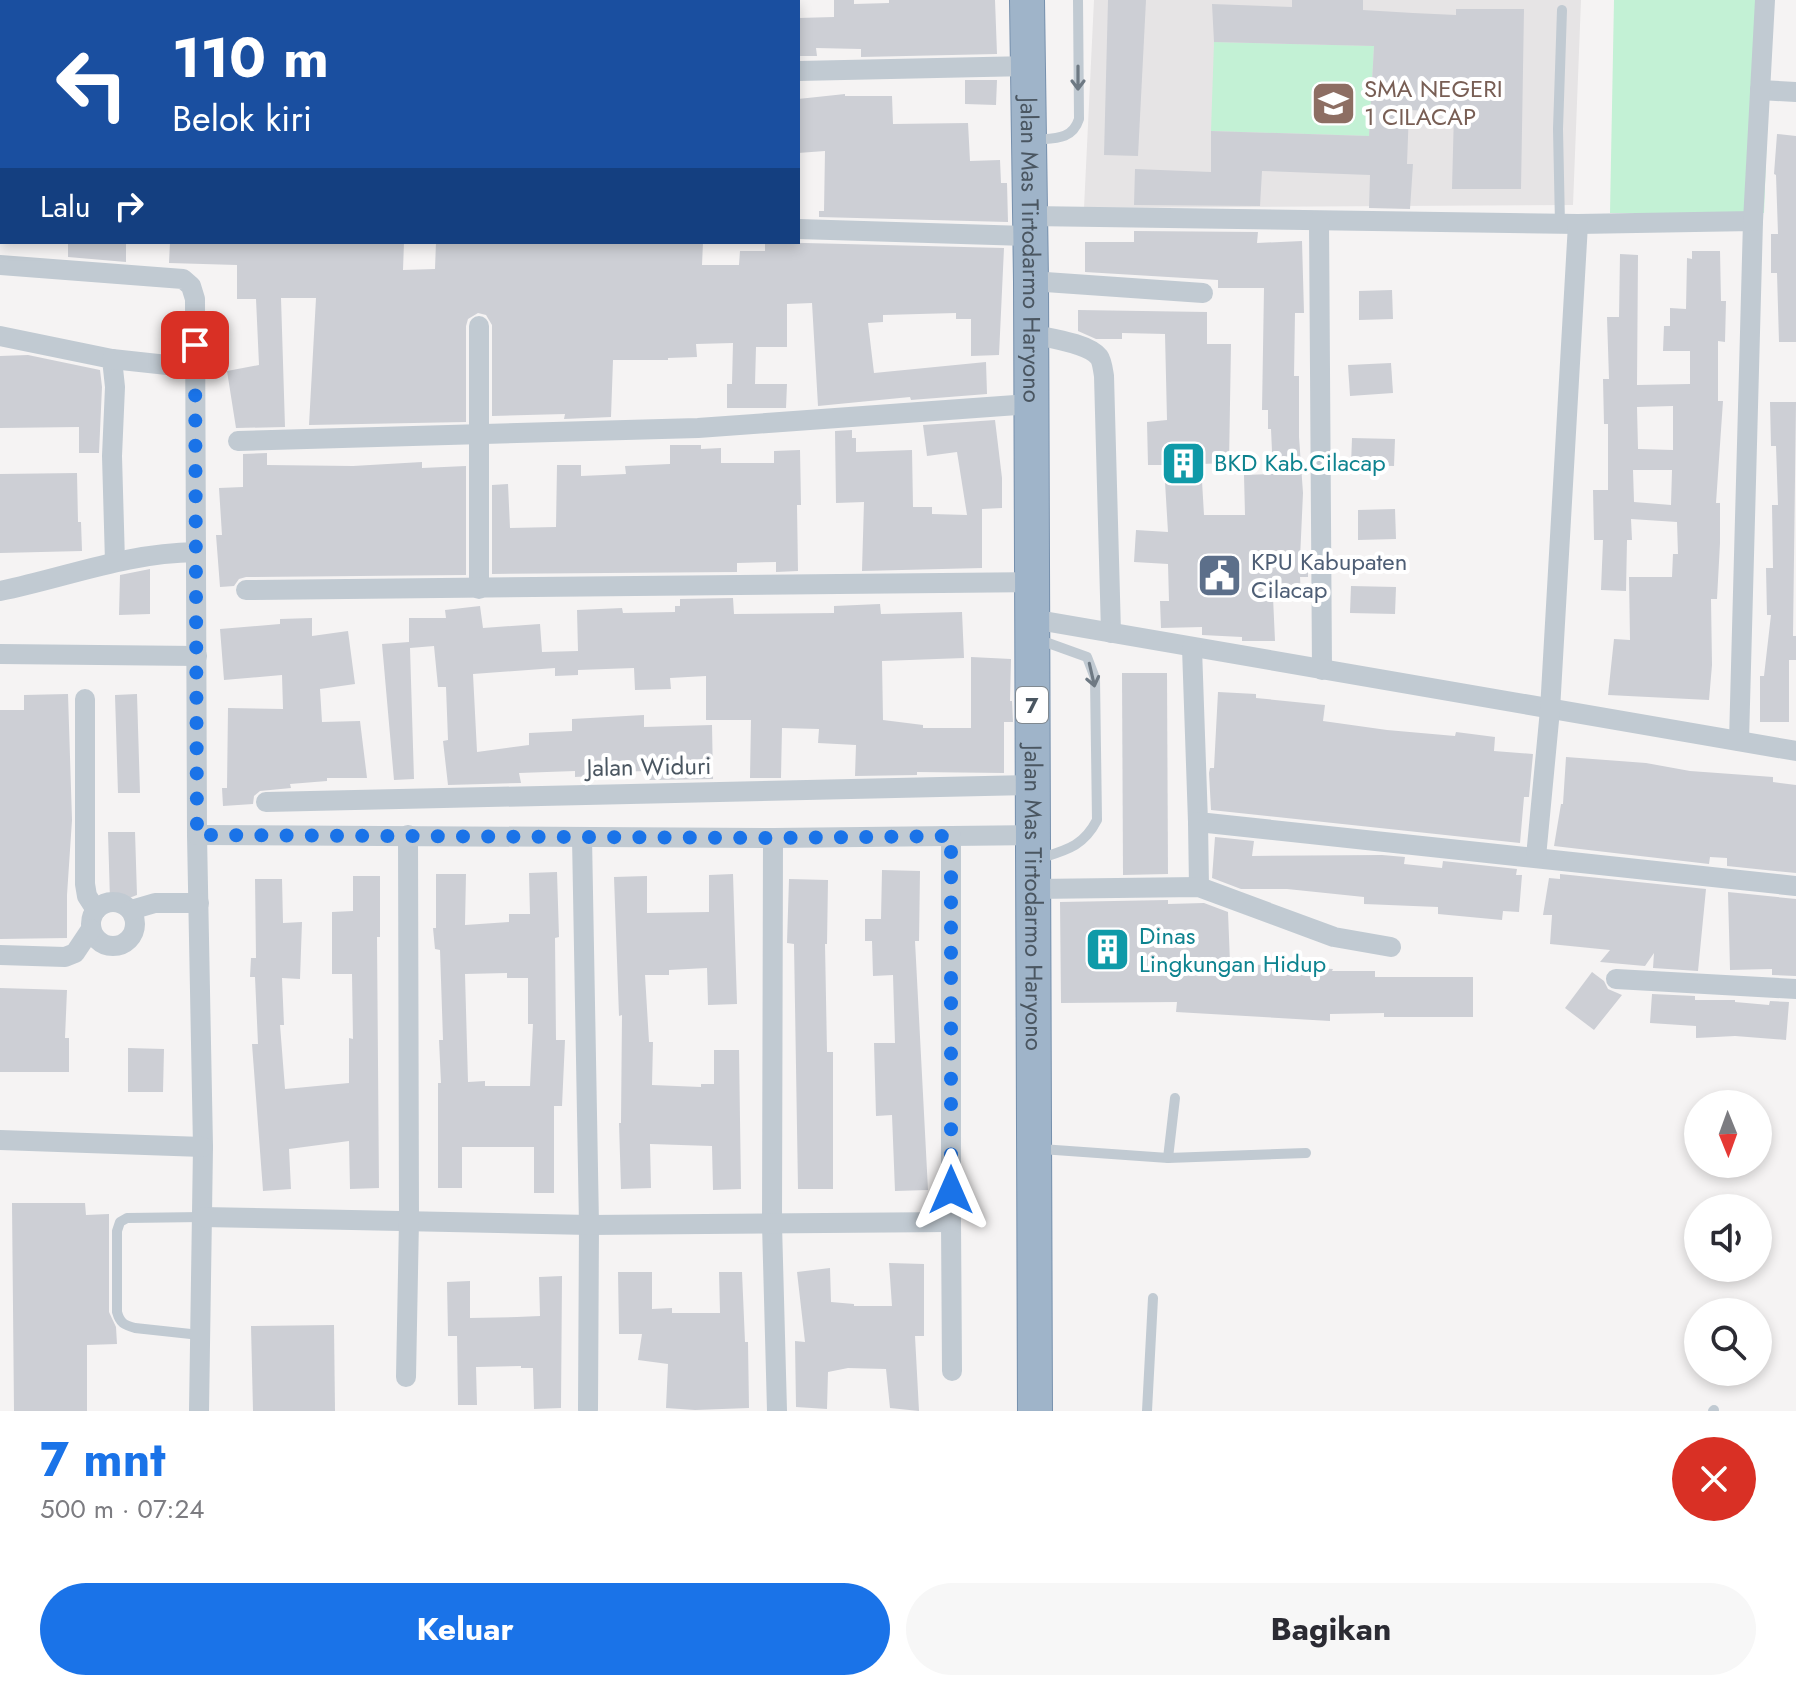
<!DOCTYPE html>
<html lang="id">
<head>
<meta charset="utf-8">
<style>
	:root { --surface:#fff; --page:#f7f7f7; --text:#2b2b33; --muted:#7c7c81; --accent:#1a73e8 }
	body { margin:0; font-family:Jost,sans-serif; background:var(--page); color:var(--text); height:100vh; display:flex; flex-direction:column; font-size:30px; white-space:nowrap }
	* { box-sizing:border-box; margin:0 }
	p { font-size:26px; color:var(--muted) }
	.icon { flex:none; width:44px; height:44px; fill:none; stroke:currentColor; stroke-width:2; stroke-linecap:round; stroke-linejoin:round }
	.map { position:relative; height:1411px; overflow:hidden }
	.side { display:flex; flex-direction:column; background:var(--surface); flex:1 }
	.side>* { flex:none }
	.hud { position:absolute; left:0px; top:0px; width:800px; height:244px; box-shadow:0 4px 12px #0003; background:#1a4fa0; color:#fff; overflow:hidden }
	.needle { width:52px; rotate:179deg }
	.buttons { position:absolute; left:1684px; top:1090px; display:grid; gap:16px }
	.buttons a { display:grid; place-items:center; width:88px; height:88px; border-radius:50%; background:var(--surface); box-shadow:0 4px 12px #0003; font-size:40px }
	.pin { position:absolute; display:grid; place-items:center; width:68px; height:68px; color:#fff; margin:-34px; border-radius:16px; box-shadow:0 4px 12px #0006 }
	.me { position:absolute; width:88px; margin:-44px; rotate:0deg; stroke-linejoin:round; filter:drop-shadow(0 0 6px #0008) }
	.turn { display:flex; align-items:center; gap:28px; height:168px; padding:0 40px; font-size:36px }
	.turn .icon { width:104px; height:104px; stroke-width:2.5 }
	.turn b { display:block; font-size:56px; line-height:68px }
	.then { display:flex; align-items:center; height:76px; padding:0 40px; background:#0003; gap:16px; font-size:30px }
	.round { display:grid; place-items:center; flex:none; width:84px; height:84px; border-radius:42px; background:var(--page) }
	.headline { display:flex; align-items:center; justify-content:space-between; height:136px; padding:0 40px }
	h1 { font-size:48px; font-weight:700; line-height:60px; color:var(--accent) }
	.action { display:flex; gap:16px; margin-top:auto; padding:16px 40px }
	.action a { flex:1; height:92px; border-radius:48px; background:var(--accent); color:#fff; font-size:32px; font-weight:700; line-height:92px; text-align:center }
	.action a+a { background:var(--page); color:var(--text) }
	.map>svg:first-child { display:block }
	.education { fill:#e6e4e5 }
	.green { fill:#c3f1d5 }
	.building { fill:#cdcfd5; fill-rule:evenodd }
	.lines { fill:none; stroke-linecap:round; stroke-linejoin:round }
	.trunk-casing { stroke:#7690ad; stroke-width:36 }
	.service { stroke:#c1cad2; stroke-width:10 }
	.minor { stroke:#c1cad2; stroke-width:20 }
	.trunk { stroke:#9fb4c9; stroke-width:34 }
	.oneway { stroke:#6e7983 }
	.route { stroke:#1a73e8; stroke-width:14; stroke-dasharray:0 25.2 }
	.labels { text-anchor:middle; stroke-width:8; stroke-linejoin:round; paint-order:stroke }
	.shield { fill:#fff; stroke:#808990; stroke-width:2 }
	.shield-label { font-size:22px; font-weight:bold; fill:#4a5661 }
	.education-label { font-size:24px; fill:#785e54; stroke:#fff; text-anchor:start }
	.street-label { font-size:24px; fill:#4a5661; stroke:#fff }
	.culture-label { font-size:24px; fill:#0d838f; stroke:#fff; text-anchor:start }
	.service-label { font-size:24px; fill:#4e5e75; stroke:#fff; text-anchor:start }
</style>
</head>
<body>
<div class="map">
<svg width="1796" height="1411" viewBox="0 0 1796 1411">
	<rect width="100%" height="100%" fill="#f5f3f3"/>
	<polygon class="education" points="1094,0 1581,0 1573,205 1084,208"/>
	<g class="green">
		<polygon points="1614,0 1772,0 1764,213 1610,213"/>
		<polygon points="1214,42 1374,46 1369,136 1211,131"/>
	</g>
	<g class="building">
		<polygon points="834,0 854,0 854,4 889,3 889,0 995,0 997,54 861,57 861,49 816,48 817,56 798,56 798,18 834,17"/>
		<polygon points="1108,0 1146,0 1138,156 1104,155"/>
		<polygon points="1292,0 1363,0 1363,10 1413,13 1456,15 1456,9 1524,9 1521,189 1452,189 1454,112 1409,110 1407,164 1413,164 1410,209 1369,208 1370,175 1262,171 1260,206 1134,205 1135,169 1211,172 1211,131 1369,136 1374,46 1214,42 1212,4 1292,7"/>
		<polygon points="965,80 997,80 996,105 965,104"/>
		<polygon points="845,94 845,96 892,96 893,124 968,123 970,161 1000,160 1001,183 1007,183 1008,222 819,217 819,211 824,211 825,151 798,153 798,99"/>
		<polygon points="1777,134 1796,136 1796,342 1779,342 1777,273 1771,273 1771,234 1778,234 1776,175 1774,174"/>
		<polygon points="1134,231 1258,232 1257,243 1302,241 1304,313 1295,313 1294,376 1299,376 1299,437 1303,493 1300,559 1308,558 1308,577 1300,577 1301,597 1273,597 1275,641 1242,641 1242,637 1202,635 1202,627 1161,628 1160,601 1169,601 1168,564 1134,562 1136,530 1168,532 1164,465 1148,465 1147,422 1167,420 1165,334 1122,333 1122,339 1096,339 1078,331 1078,310 1207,312 1207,344 1231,344 1229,463 1201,464 1204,515 1245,515 1244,475 1273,474 1271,429 1268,429 1268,410 1262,410 1264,288 1218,288 1218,280 1085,272 1085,242 1134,242"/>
		<polygon points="68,242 126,242 126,262 68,257"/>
		<polygon points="170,242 404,242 403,270 435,269 436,242 703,242 702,265 739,265 740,251 765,251 765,242 1004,248 999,355 971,356 971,319 956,319 956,313 883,315 883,322 868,323 874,373 986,362 987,394 911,400 910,397 818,406 812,303 787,304 787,347 756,347 755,384 787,384 786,408 727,408 727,384 732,384 733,343 696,344 697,357 668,358 668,360 613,360 611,417 564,419 565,414 492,416 492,325 486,315 478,313 468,319 466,326 466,422 309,425 316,298 281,298 285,427 236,428 227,371 259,365 256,299 237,299 237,265 169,263"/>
		<path d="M1692 251H1720L1721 301H1726L1725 342 1718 341V401H1723L1716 503H1720V543L1717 599H1711L1712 665 1709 700 1608 695 1614 639 1630 640 1629 577H1672L1673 554H1678L1677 522 1631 519 1632 540H1627L1626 591 1601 590 1603 540H1594L1593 490H1608V424H1604L1603 379H1609L1607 317H1619L1620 254 1638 255 1637 385 1690 384V351H1663L1664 326H1670V308L1686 309 1687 258 1692 259ZM1673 406V450L1638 449 1637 407ZM1633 470H1672L1671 505 1634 502Z"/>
		<polygon points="1392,290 1393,319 1359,320 1359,291"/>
		<polygon points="28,355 100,370 102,387 99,453 79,453 79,427 0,428 0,356"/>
		<polygon points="1391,363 1393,393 1350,396 1348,365"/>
		<polygon points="1770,402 1796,402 1793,636 1796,636 1796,660 1789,660 1789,722 1760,722 1760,676 1764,676 1771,615 1767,615 1766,568 1773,568 1772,505 1778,505 1776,446 1771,446"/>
		<polygon points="995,420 1002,478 1002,508 982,509 982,568 862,571 864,502 836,503 835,431 852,430 852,438 856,438 856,452 912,450 913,507 932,507 932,514 967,515 957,452 927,456 923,425"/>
		<polygon points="1352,438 1395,439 1394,466 1351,465"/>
		<polygon points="670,445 701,445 701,449 721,448 721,463 774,463 774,451 800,450 801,505 797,505 798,571 776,572 776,562 737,563 737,572 492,574 492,485 508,484 510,528 556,527 557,465 581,465 581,476 626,474 625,466 670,464"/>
		<polygon points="267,453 267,465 353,466 422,462 422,468 466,466 466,575 246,577 239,579 234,586 220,587 216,535 222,535 219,488 243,487 243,454"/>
		<polygon points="77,473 78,522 81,522 82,551 0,553 0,474"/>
		<polygon points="1395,509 1396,539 1358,540 1358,510"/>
		<polygon points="150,569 150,614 119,615 120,575"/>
		<polygon points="1351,586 1396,587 1395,614 1350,613"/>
		<polygon points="733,598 734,614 834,613 834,606 880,604 881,614 962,612 964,658 882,661 883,720 923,725 923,728 971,728 971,657 1011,659 1010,701 1012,701 1013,722 1004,722 1004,773 917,772 917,775 855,776 856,745 818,743 819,729 782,728 781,778 750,778 751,720 706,720 706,676 670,678 671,689 635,690 634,668 578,670 578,675 555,676 555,668 473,674 477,752 529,745 529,733 572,731 572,719 644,715 644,727 712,725 713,779 649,780 649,771 608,772 609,775 575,777 575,771 519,773 521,783 448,785 443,741 448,740 446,687 438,687 434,646 410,648 414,779 394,780 382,644 409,642 409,618 446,618 445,610 480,606 483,628 540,624 542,652 578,651 577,610 622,608 623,613 675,612 675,606 680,606 680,599"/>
		<polygon points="312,618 312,636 348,631 355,684 320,689 322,722 360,721 367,778 327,778 327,781 290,784 291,788 260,791 254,796 253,804 223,806 222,788 227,788 228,708 283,709 282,675 224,680 220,629 280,624 280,619"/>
		<polygon points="1122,673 1167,673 1168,874 1123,875"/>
		<polygon points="1218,692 1256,694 1256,698 1325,705 1323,721 1387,730 1455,736 1456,732 1495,737 1494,751 1533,754 1529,797 1524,797 1520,843 1211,810 1209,773 1210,768 1214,768"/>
		<polygon points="68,694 72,820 67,895 67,938 0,939 0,710 24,710 24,695"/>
		<polygon points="137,694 140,793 118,793 115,695"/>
		<polygon points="1566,757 1646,763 1690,771 1773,777 1773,782 1796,785 1796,873 1727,866 1727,858 1710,857 1709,864 1554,846 1561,804 1563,804"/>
		<polygon points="108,832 135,832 137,895 124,900 110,900"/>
		<polygon points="1215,837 1254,841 1252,856 1382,855 1405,857 1404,864 1442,868 1443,861 1517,869 1516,875 1522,875 1519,912 1503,911 1502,920 1438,914 1438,907 1364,904 1364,897 1287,889 1241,889 1212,878"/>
		<polygon points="882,870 920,871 919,941 915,941 928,1190 895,1191 892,1115 876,1116 874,1043 895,1043 893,975 873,976 872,941 865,941 865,919 881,919"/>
		<path d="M557 872 559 937 555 938 556 1040H565L562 1106H554V1193H534V1147H462V1188H438V1083H441L439 1040H443L440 950 435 949 433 928H436V874H466L465 925 509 922V914H530L529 873ZM507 973V978H528V1024H533L530 1086H485V1081L468 1082 465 974Z"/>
		<polygon points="733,874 737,1004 708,1005 707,968 669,970 669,975 645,975 649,1042 653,1042 652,1085 701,1087 701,1084 714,1084 714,1050 739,1050 741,1189 713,1190 712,1146 650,1144 651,1188 621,1189 619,1123 621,1123 622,1015 619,1016 614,877 647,876 647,913 709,912 709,875"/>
		<polygon points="1560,874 1706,889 1698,971 1653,968 1654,953 1645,966 1600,962 1610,950 1550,944 1552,915 1543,915 1549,878 1560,879"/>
		<polygon points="353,876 380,876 380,937 377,937 379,1188 350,1189 349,1141 289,1149 291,1189 263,1191 252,1044 258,1044 255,977 250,977 251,958 256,958 255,879 282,879 283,923 302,922 300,979 282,978 284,1025 280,1025 285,1089 349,1083 349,1038 353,1039 352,974 332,974 332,912 353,911"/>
		<polygon points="789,879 828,880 827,944 825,944 827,1052 833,1052 833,1189 798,1189 794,944 787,943"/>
		<polygon points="1728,892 1796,899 1796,976 1772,975 1772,969 1730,970"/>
		<polygon points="1168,900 1168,904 1204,903 1228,912 1230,963 1333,969 1332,971 1375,971 1375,977 1473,977 1473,1017 1384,1017 1384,1013 1330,1014 1330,1021 1176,1012 1177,1002 1061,1003 1060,902"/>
		<polygon points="1592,972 1604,981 1608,989 1622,995 1594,1030 1565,1008"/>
		<polygon points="0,988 67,990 65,1038 69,1038 69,1072 0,1072"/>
		<polygon points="1652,994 1695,996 1695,1000 1735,1000 1735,1002 1769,1005 1770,1001 1789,1002 1786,1040 1735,1036 1696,1038 1696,1026 1650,1023"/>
		<polygon points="128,1048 164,1049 163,1092 128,1092"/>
		<polygon points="12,1203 85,1203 86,1215 109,1214 109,1312 116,1327 117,1344 87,1345 87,1411 14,1411"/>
		<polygon points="889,1263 924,1264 924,1336 915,1336 919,1411 890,1408 886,1369 848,1368 828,1372 827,1409 796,1407 795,1341 805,1342 797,1272 830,1268 831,1302 854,1304 854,1306 892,1306"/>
		<polygon points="618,1272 652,1272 652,1309 672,1308 672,1313 720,1313 719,1272 742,1272 745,1342 748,1342 749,1408 695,1410 666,1408 668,1364 638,1360 642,1334 619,1334"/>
		<polygon points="562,1276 561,1408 534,1409 533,1368 521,1368 521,1366 476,1367 477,1405 458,1405 457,1336 448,1336 447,1282 470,1281 470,1318 517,1317 540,1316 539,1277"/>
		<polygon points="334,1325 335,1411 253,1411 251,1326"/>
	</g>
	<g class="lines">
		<defs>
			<g id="trunk">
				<path id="s1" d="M1027 0 1031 281 1035 1411"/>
			</g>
		</defs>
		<use href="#trunk" class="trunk-casing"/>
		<g class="service">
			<path d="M1034 140C1053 138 1072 141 1079 119L1078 0"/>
			<polyline points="1560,224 1558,129 1562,10"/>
			<path d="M1037 639 1087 657 1095 678 1097 820C1083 847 1066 850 1038 859"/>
			<polyline points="1041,1149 1168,1158 1306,1153"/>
			<polyline points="1168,1158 1175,1098"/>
			<path d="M200 1335 135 1328C124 1325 120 1323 117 1312V1231L120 1222 127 1218 202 1217"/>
			<polyline points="1147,1411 1153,1298"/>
			<polyline points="1713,1411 1714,1410"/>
		</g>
		<g class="minor">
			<polyline points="475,0 475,2"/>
			<polyline points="162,2 163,0"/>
			<polyline points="322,2 322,0"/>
			<polyline points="608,2 608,0"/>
			<polyline points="0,40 2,40"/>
			<polyline points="798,71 1027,66"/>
			<polyline points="1760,90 1796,92"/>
			<polyline points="1030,216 1578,224 1753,221 1739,741"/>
			<polyline points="1319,221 1322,670"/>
			<polyline points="1753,221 1765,0"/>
			<polyline points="798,229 1030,236"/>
			<polyline points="0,265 183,279 191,286 195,299 197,835 203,1147 199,1411"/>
			<polyline points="1031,281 1203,293"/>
			<path d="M1031 334C1048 338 1088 343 1099 357 1102 361 1103 370 1104 376L1111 633"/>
			<polyline points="0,336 112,359 115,387 112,456 115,562"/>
			<polyline points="112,359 195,368"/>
			<polyline points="238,441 698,428 1030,404"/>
			<polyline points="479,589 479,326"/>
			<polyline points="246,590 1031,582"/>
			<path d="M0 591C68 577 126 553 196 552"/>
			<polyline points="1032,619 1796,751"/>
			<polyline points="1192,648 1198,822 1796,886"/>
			<polyline points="0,654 197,656"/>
			<polyline points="85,699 85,884 87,896 96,910"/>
			<polyline points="266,802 1033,785"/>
			<polyline points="1198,822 1199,887"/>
			<polyline points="197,835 773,838 1034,835"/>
			<polyline points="582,837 589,1225 588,1409"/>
			<polyline points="773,838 772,1224 777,1411"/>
			<polyline points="1536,857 1550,710 1578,224"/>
			<polyline points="1034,889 1199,887 1334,937 1391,947"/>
			<circle cx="113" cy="924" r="22"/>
			<polyline points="131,910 155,903 199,903"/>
			<polyline points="0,955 65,957 75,953 91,929"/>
			<polyline points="1616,979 1796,989"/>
			<polyline points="0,1140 203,1147"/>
			<polyline points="202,1217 589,1225 951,1222 951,836"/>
			<polyline points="951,1222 952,1371"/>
			<polyline points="406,1377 409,1220 408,835"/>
		</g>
		<use href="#trunk" class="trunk"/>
	</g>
	<defs><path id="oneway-shaft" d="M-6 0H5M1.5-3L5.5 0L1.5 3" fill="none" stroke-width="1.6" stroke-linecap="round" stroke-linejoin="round" transform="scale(2)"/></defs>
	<g class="oneway">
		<use href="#oneway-shaft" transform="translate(1078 78) rotate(90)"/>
		<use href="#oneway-shaft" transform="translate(1092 675) rotate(77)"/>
	</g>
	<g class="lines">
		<polyline class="route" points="195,345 197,835 773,838 951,836 951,1190"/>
	</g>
	<defs>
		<symbol id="school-square" viewBox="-11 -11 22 22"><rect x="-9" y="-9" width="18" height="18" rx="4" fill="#8d6e63" stroke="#fff"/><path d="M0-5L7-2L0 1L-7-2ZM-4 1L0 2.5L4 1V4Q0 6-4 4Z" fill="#fff"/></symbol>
		<symbol id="building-square" viewBox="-11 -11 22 22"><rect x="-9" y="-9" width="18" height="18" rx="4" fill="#0f9aa8" stroke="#fff"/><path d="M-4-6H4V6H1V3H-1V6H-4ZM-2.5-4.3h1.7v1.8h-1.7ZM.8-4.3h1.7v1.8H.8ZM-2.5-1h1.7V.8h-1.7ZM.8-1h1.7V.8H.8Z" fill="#fff"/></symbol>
		<symbol id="civic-square" viewBox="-11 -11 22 22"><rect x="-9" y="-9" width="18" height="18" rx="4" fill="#5c6f8a" stroke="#fff"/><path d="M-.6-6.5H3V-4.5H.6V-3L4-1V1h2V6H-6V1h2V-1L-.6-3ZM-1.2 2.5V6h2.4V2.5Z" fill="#fff"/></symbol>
	</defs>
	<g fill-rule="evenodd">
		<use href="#school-square" x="1308" y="78" width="51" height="51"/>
		<use href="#building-square" x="1158" y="438" width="51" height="51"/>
		<use href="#civic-square" x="1194" y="550" width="51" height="51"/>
		<use href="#building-square" x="1082" y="924" width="51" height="51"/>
	</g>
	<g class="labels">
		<rect class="shield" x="1016" y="687" width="32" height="36" rx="6"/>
		<g class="shield-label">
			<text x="1032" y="713">7</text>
		</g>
		<g class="education-label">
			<text x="1364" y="97">SMA NEGERI<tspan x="1364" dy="28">1 CILACAP</tspan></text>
		</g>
		<g class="street-label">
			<text dy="8" stroke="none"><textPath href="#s1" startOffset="250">Jalan Mas Tirtodarmo Haryono</textPath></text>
			<text transform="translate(649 767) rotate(-1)" y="8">Jalan Widuri</text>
			<text dy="8" stroke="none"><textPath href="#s1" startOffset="898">Jalan Mas Tirtodarmo Haryono</textPath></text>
		</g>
		<g class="culture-label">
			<text x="1214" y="471">BKD Kab.Cilacap</text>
			<text x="1139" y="944">Dinas<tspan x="1139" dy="28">Lingkungan Hidup</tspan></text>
		</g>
		<g class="service-label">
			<text x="1251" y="570">KPU Kabupaten<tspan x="1251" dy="28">Cilacap</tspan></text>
		</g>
	</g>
</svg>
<div class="buttons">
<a><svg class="needle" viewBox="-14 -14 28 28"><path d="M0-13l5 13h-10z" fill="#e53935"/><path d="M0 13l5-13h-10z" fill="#7c7c81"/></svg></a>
<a><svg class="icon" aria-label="sound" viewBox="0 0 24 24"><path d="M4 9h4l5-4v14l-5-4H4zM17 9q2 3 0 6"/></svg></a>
<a><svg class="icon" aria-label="search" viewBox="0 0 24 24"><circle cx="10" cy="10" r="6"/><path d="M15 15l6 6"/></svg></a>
</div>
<div class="pin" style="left:195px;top:345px;background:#d93025"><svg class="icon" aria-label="arrive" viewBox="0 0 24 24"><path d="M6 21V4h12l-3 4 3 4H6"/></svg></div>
<svg class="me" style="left:951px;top:1190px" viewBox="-20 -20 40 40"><path d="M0-17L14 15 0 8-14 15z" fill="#1a73e8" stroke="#fff" stroke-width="4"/></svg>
<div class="hud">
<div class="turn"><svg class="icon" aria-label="left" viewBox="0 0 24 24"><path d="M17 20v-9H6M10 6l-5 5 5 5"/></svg><div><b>110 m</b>Belok kiri</div></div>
<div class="then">Lalu<svg class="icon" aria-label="right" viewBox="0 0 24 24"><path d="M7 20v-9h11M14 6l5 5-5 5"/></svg></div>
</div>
</div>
<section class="side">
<div class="headline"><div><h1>7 mnt</h1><p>500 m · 07:24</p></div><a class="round" style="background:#d93025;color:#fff"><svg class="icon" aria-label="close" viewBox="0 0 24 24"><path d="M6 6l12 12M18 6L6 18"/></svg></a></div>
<div class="action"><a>Keluar</a><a>Bagikan</a></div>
</section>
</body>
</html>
